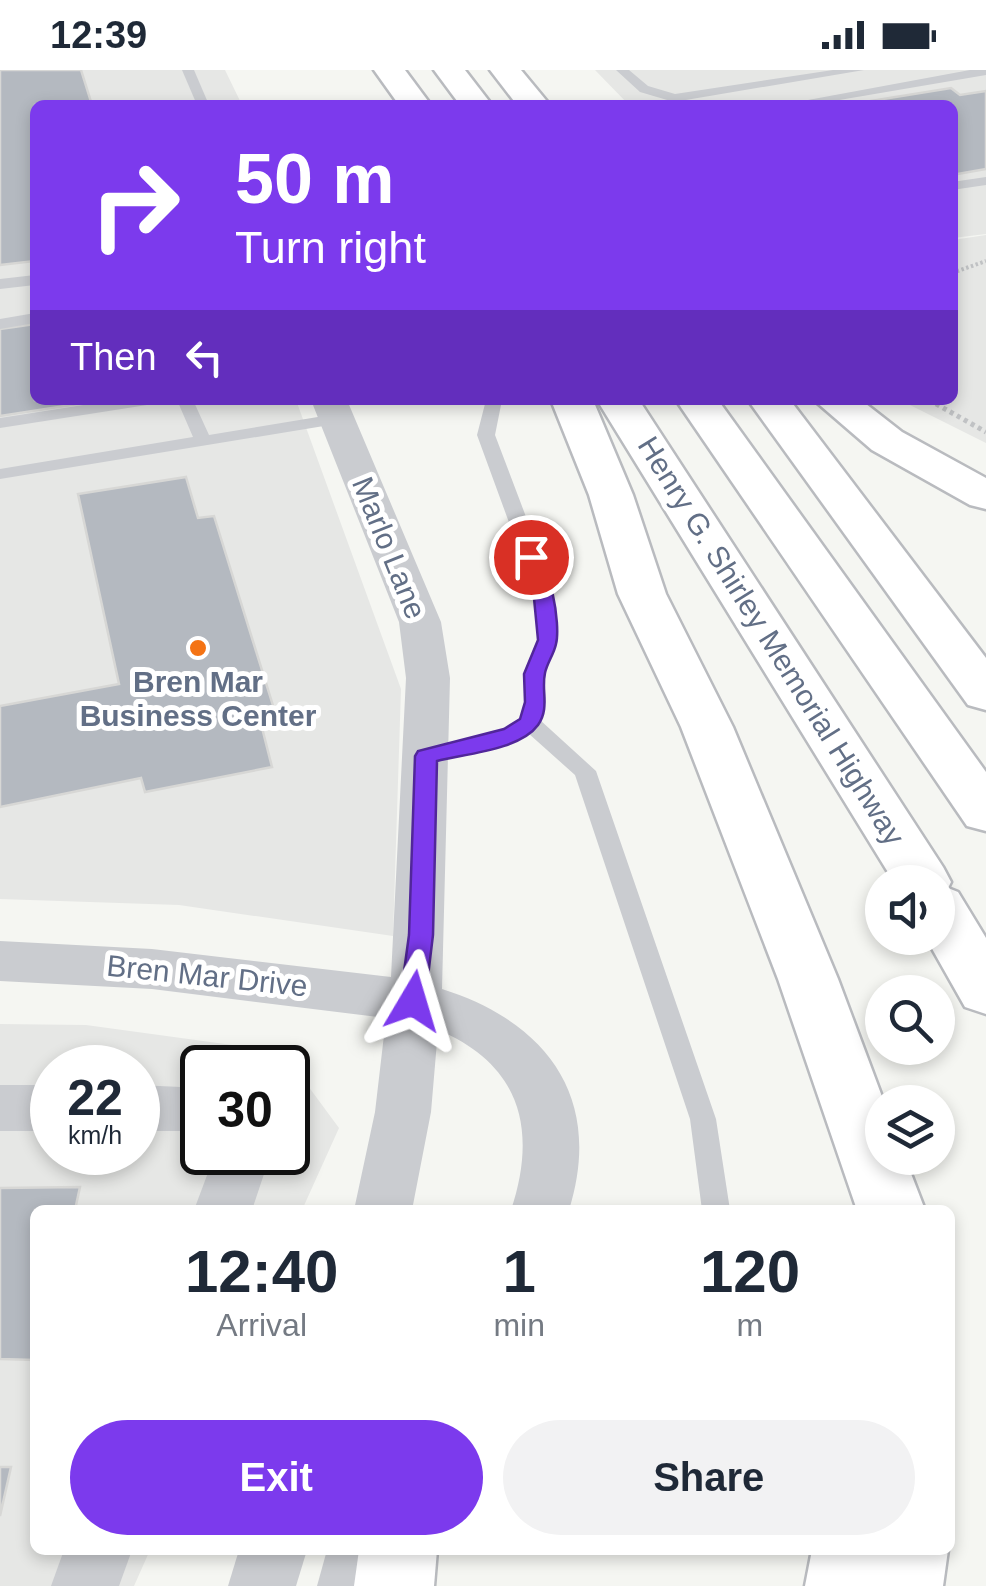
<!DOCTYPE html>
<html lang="en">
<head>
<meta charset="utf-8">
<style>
	:root { --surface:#fff; --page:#f2f2f3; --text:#1f2937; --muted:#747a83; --accent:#7c3aed }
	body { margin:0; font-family:Helvetica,sans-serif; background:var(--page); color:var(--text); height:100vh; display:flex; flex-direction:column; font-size:38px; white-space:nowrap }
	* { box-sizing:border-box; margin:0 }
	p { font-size:32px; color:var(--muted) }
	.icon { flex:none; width:55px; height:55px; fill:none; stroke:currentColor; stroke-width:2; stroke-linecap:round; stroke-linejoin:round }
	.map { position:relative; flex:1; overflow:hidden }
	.details { position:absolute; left:30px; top:1135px; width:925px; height:350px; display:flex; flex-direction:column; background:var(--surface); border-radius:15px; box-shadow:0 5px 15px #0003 }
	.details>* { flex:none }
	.top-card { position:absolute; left:30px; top:30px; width:928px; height:305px; border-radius:15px; box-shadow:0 5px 15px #0003; background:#7c3aed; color:#fff; overflow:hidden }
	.buttons { position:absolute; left:865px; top:795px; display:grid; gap:20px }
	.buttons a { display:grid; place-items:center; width:90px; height:90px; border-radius:50%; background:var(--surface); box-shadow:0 5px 15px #0003; font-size:50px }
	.speed { position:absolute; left:30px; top:975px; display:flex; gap:20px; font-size:50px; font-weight:700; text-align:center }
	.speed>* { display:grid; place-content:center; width:130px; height:130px; border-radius:50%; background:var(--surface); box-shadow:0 5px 15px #0003; line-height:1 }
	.speed small { font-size:25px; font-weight:400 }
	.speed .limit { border:5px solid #111; border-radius:15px; background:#fff; color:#111 }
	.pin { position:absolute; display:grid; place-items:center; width:85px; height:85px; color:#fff; margin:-42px; border:5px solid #fff; border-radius:50%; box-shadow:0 2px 10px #0007 }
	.me { position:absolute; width:110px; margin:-55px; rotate:7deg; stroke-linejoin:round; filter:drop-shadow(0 0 8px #0008) }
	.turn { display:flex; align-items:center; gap:35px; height:210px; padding:0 40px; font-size:45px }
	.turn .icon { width:130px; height:130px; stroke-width:2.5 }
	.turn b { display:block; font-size:70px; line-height:85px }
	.then { display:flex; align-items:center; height:95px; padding:0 40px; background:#0003; gap:20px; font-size:38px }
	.eta { display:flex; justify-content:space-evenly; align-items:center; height:170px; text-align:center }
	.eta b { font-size:60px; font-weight:700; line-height:70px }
	.action { display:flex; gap:20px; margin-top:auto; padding:20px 40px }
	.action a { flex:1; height:115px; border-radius:60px; background:var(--accent); color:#fff; font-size:40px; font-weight:700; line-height:115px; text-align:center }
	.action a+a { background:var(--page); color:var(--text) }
	.status { display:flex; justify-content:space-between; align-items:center; height:70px; padding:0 50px; background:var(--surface); direction:ltr }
	.status svg { height:28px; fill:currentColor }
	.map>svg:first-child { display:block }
	.built { fill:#e6e7e5; fill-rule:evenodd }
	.building { fill:#b4b9c0; stroke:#d7d7d5; stroke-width:2.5 }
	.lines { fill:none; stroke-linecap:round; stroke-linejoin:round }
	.motorway-casing { stroke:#b9bbbf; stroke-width:5 }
	.path-far1 { stroke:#c0c2c4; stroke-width:4; stroke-dasharray:2.5 2.5; stroke-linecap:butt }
	.path { stroke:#c0c2c4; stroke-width:5; stroke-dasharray:4 4; stroke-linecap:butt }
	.service { fill:#caccd0; fill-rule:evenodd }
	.minor { fill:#caccd0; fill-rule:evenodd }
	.motorway { fill:#fff; fill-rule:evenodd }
	.route { fill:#7c3aed; stroke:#51269a; stroke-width:2.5 }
	.poi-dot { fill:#f47314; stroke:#fff; stroke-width:4 }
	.labels { text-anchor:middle; stroke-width:10; stroke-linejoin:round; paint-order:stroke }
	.street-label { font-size:30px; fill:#626f86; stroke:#fff }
	.poi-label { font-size:30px; font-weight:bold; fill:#626f86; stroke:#fff }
</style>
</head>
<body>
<div class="status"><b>12:39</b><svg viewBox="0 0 49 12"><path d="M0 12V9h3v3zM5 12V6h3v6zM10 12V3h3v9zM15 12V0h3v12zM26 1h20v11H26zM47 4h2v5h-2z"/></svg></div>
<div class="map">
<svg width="986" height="1516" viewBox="0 0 986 1516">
	<rect width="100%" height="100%" fill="#f5f6f2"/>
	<g class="built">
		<polygon points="0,0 225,0 242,35 35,35 35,330 296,330 401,619 393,866 179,835 0,829"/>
		<polygon points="595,0 986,0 986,164 953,168 952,35 629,35"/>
		<polygon points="986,165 986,373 904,332 867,330 952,330 953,170"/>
		<path d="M0 954 86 955 283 982 339 1058 302 1140H35V1480H150L134 1516H0ZM52 998H138V1082H52ZM202 998H288V1082H202Z"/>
	</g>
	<g class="building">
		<polygon points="0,0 81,0 92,35 35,35 35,191 0,195"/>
		<polygon points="951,18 960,25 986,21 986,99 952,105 952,35 846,35"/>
		<polygon points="35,254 35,330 104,330 0,346 0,259"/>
		<polygon points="186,407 198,448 214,446 275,642 259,646 272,697 145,722 141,708 0,737 0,636 119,614 78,424"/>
		<polygon points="80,1117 75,1140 35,1140 35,1290 0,1289 0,1118"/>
		<polygon points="0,1397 11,1397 0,1446"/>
	</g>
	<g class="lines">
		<defs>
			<g id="motorway">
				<polygon points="374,0 405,0 431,35 399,35"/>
				<polygon points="434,0 465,0 492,35 460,35"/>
				<polygon points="490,0 521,0 550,35 517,35"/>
				<polygon points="551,330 593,330 633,425 666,524 733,657 838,909 884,1032 882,1088 905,1088 925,1140 857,1140 778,909 681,657 618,524 589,425"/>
				<polygon points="597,330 639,330 943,797 951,812 948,818 958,822 986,868 986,944 965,937 926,868 938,868 938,812 894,812"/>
				<polygon points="676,330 718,330 986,702 986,761 967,756"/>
				<polygon points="748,330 790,330 986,588 986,640 968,635"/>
				<polygon points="814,330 861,330 902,362 986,408 986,439 970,435 872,380"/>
				<polygon points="359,1480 437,1480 434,1516 354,1516"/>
				<polygon points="812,1480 948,1480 943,1516 805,1516"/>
			</g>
		</defs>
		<use href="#motorway" class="motorway-casing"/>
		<polyline class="path-far1" points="952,203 986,191"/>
		<polyline class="path" points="929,330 986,362"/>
		<g class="service">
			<polygon points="182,0 194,0 209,35 197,35"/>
			<polygon points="616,0 629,0 648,16 675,24 833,0 864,0 674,32 640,22"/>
			<polygon points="970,0 986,0 986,5 810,35 781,35"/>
			<polygon points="986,107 986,115 952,120 952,112"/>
			<polygon points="35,205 35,215 0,219 0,209"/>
			<polygon points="35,243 35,253 0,259 0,249"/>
			<polygon points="115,330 155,330 147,335 0,358 0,348"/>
			<polygon points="177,330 193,330 209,365 336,344 345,349 336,354 0,409 0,399 193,367"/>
			<polygon points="486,330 502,330 495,365 553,518 558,570 544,604 546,632 540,650 596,701 716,1049 730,1140 702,1140 690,1049 575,705 528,663 519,669 426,693 415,686 418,681 504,659 520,648 526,632 524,604 538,570 533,518 477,365"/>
		</g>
		<g class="minor">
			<path d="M311 330H347L441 552 450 608 442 919C547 952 604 1028 569 1140H511C538 1059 520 994 438 960L431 1042 412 1140H354L375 1042 386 948 152 919 0 911V871L152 879 391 907 406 608 399 552Z"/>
			<rect x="0" y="1015" width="52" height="46"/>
			<polygon points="138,1015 202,1018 202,1066 187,1061 138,1061"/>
			<polygon points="210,1082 266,1082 268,1092 252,1140 194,1140 212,1092"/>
			<polygon points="64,1480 132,1480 119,1516 51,1516"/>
			<polygon points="239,1480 307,1480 296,1516 228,1516"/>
			<polygon points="327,1480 395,1480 385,1516 317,1516"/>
		</g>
		<use href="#motorway" class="motorway"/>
	</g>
	<path class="route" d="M531 481C550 488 561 555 556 574 554 584 547 593 545 603 541 621 550 638 538 655 520 680 464 684 437 691L433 865 425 931 413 941 400 931 409 865 415 686 418 681 504 659 520 649 525 632 524 604 538 570 533 518 522 487Z"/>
	<circle class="poi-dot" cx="198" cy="578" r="10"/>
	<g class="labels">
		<g class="street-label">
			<text transform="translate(389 478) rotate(68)" y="10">Marlo Lane</text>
			<text transform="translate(771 571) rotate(58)" y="10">Henry G. Shirley Memorial Highway</text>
			<text transform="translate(207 906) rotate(6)" y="10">Bren Mar Drive</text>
		</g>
		<g class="poi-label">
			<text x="198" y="622">Bren Mar<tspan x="198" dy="34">Business Center</tspan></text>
		</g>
	</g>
</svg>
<div class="buttons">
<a><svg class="icon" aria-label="sound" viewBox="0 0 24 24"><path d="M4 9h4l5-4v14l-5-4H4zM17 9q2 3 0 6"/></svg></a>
<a><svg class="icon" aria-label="search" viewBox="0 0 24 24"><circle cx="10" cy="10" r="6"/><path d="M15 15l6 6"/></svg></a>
<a><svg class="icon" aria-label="layers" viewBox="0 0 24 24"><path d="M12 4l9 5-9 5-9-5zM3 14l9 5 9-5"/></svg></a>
</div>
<div class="speed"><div>22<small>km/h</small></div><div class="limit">30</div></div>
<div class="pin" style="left:531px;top:487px;background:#d93025"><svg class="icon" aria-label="arrive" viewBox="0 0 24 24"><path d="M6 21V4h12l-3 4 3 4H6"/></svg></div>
<svg class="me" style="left:413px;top:931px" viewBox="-20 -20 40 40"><path d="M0-17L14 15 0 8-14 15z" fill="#7c3aed" stroke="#fff" stroke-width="4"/></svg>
<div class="top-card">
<div class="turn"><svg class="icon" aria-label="right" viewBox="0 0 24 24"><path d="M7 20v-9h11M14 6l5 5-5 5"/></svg><div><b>50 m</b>Turn right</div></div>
<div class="then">Then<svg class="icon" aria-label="left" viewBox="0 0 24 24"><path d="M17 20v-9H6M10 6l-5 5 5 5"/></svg></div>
</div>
<section class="details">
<div class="eta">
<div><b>12:40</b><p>Arrival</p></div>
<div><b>1</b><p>min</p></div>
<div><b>120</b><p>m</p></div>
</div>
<div class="action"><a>Exit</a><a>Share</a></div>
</section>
</div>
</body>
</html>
